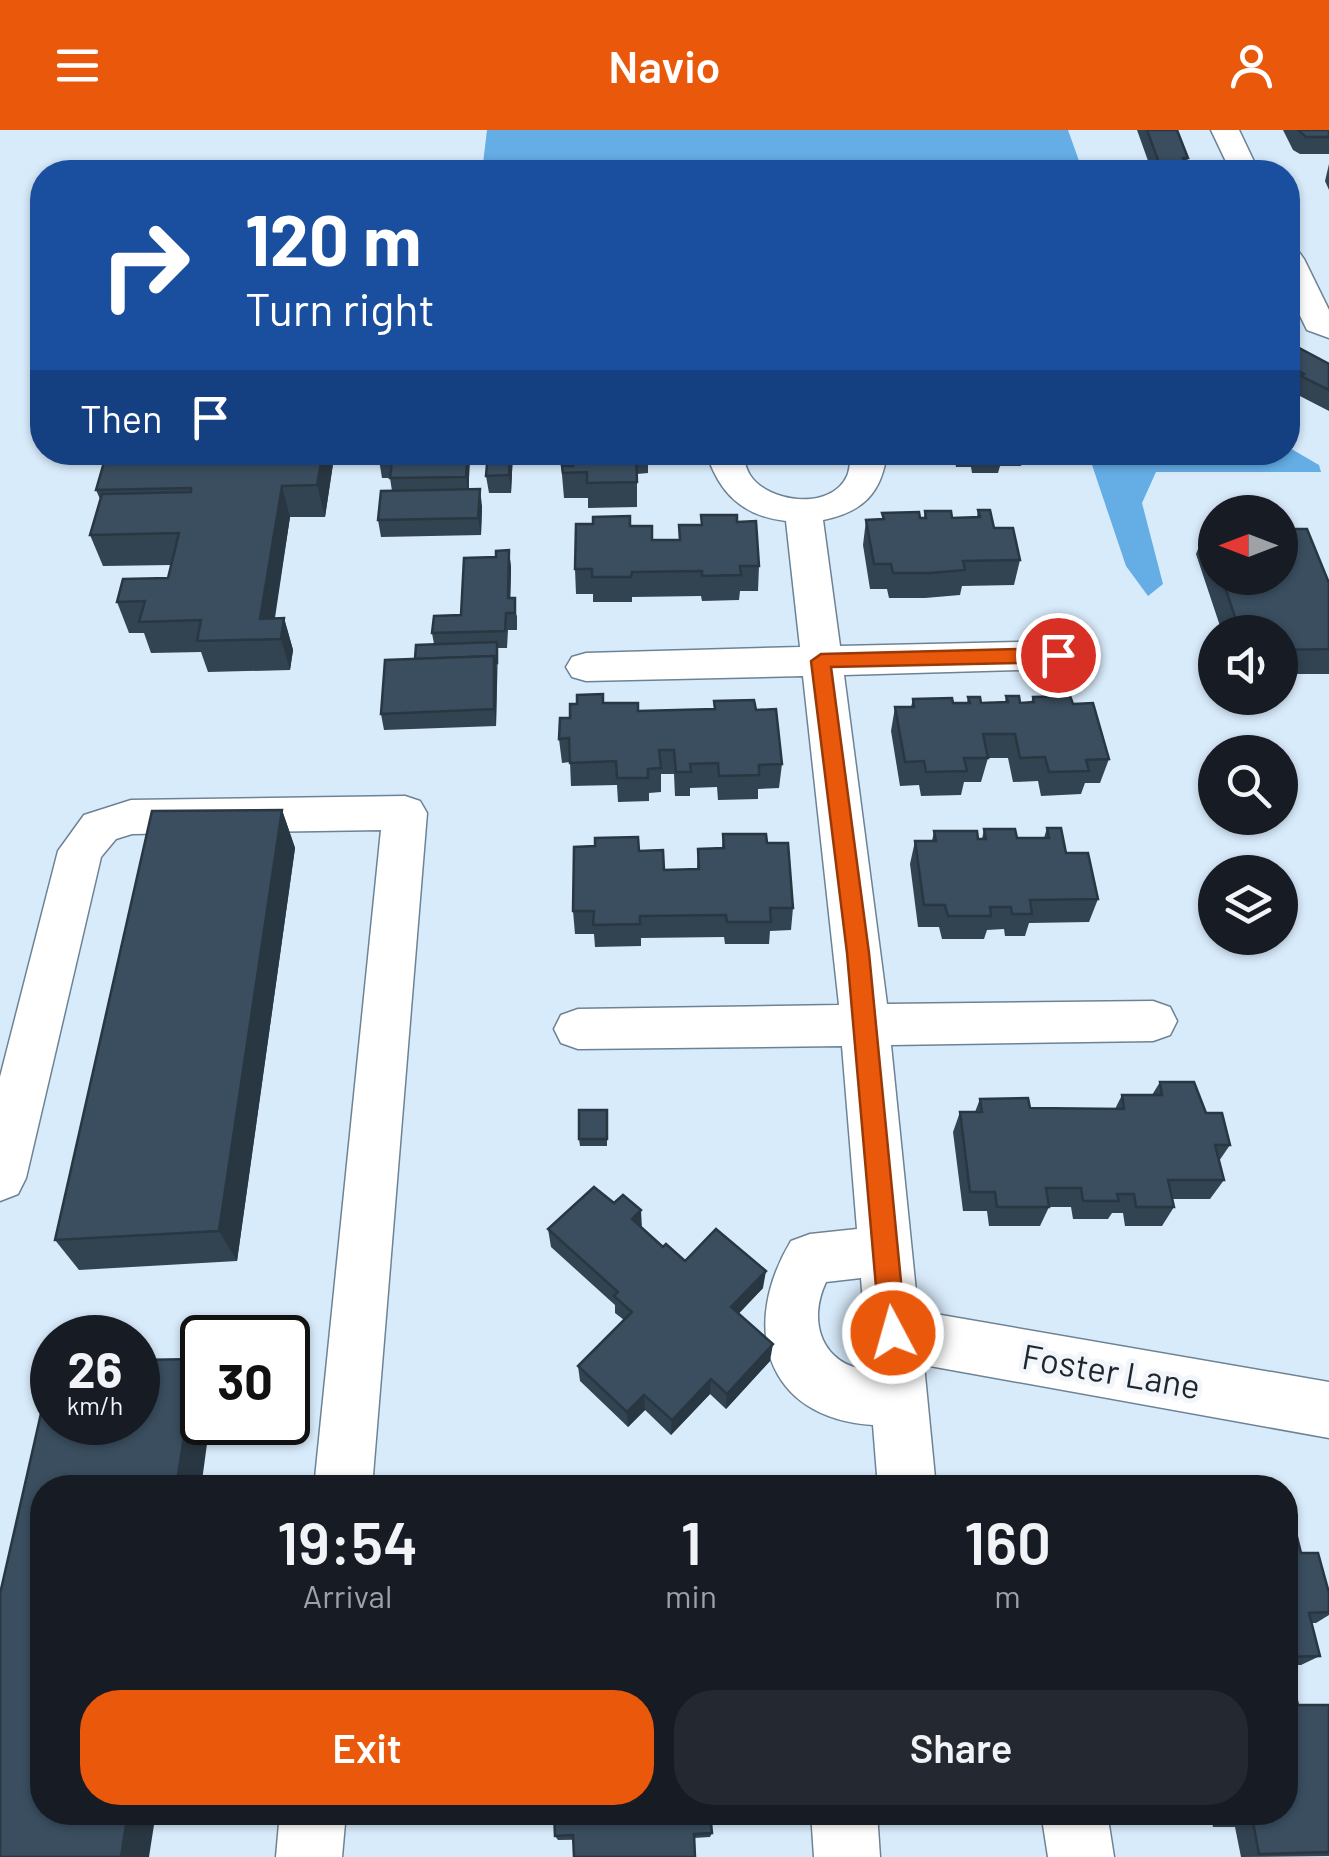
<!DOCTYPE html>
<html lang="en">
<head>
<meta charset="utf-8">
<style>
	:root { --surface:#171b24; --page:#242831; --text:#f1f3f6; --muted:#9ea1a6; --accent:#ea580c }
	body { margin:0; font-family:Barlow,sans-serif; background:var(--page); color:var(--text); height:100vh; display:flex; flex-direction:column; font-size:38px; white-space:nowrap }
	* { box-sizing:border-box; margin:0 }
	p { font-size:32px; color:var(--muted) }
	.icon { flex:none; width:55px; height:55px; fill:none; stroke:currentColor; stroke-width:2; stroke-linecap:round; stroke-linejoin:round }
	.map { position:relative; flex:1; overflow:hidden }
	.sheet { position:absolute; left:30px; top:1345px; width:1268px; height:350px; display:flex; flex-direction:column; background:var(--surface); border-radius:40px; box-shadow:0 2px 8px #0004 }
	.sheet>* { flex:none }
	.banner { position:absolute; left:30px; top:30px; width:1270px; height:305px; border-radius:40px; box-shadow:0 2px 8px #0004; background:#1a4fa0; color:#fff; overflow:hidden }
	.needle { width:65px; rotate:270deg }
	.buttons { position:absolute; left:1198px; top:365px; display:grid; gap:20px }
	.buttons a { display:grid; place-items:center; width:100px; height:100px; border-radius:50%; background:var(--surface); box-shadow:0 2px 8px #0004; font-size:50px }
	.speed { position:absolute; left:30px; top:1185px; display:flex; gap:20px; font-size:50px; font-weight:700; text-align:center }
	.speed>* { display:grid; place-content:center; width:130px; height:130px; border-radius:50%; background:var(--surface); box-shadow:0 2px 8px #0004; line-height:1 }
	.speed small { font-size:25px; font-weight:400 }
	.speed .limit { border:5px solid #111; border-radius:15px; background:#fff; color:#111 }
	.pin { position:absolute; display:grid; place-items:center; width:85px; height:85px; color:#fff; margin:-42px; border:5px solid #fff; border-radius:50%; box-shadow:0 2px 10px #0007 }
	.me { position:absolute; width:110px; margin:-55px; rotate:354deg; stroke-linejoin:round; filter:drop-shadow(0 0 8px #0008) }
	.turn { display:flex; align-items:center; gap:35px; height:210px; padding:0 50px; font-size:45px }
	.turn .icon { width:130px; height:130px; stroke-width:2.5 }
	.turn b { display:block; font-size:70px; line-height:85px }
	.then { display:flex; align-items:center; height:95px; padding:0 50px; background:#0003; gap:20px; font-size:38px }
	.eta { display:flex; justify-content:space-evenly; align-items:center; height:170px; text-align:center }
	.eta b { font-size:60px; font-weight:600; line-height:70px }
	.action { display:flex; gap:20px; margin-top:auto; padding:20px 50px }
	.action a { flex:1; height:115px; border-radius:40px; background:var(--accent); color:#fff; font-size:40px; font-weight:600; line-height:115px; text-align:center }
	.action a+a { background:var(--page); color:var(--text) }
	header { display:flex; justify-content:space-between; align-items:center; height:130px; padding:0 50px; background:var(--accent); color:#fff; font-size:45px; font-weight:600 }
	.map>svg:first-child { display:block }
	.forest { fill:#64ade5 }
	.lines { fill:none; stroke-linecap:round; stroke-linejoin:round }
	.minor-casing { stroke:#6d8395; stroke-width:3 }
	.minor { fill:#fff; fill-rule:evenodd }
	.wall { fill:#324352 }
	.shaded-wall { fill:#293742 }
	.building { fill:#3a4e5f; stroke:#293742; stroke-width:2.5 }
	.route { fill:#ea580c; stroke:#983908; stroke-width:2.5 }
	.labels { text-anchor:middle; stroke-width:10; stroke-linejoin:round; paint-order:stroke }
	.street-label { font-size:35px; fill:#1d262e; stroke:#f2f6fa }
</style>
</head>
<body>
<header><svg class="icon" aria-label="menu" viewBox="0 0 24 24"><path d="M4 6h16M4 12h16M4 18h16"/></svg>Navio<svg class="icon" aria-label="person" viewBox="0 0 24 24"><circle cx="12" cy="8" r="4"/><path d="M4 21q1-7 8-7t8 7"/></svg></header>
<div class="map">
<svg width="1329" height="1727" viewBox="0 0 1329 1727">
	<rect width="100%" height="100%" fill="#d8ebfb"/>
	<g class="forest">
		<polygon points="487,0 1068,0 1083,42 482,42"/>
		<polygon points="1288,317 1319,335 1321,342 1156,342 1142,373 1163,454 1148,466 1126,436 1088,323 1288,322"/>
	</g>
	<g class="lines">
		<defs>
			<g id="minor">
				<polygon points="1211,0 1239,0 1259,42 1231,42"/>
				<polygon points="1288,120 1299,122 1304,129 1329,180 1329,208 1307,200 1288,161"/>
				<path d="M706 322H742C744 329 746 339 750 345 768 373 831 381 847 346 850 340 850 330 851 322H887C882 363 863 382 823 390L840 516 1058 511 1072 515 1078 525 1072 535 1058 539 844 545 887 874 1153 871 1170 877 1177 891 1170 905 1153 911 891 915 918 1181 1329 1252V1308L924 1235 936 1358H878L873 1295C764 1288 740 1196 791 1111L810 1104 857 1099 842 916 578 919 561 913 554 899 561 885 578 879 839 875 803 546 586 551 572 547 566 537 572 527 586 523 800 517 786 391C742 386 719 363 706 322ZM861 1148 868 1240C822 1235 807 1192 826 1152Z"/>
				<polygon points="405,666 420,671 427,683 372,1358 314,1358 381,700 132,704 116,709 101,727 26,1048 18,1064 0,1071 0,947 58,721 84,685 131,670"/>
				<polygon points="280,1682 346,1682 342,1727 276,1727"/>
				<polygon points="811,1682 877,1682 880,1727 814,1727"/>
				<polygon points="1041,1682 1107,1682 1114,1727 1048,1727"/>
			</g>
		</defs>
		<use href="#minor" class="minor-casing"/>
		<use href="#minor" class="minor"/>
	</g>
	<g class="wall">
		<polygon points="1137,0 1147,0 1188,28 1184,42 1152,42"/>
		<polygon points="1283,0 1329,0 1329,24 1300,24 1293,20"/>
		<polygon points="1329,34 1329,60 1325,51"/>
		<polygon points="1288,212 1329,234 1329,281 1294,263 1295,260 1288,256"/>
		<polygon points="323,322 331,322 333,334 325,387 290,387 275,488 284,488 293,520 290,540 208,542 201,522 151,523 144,503 129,503 117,472 168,448 171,435 103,436 90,405 100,369 96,360"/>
		<polygon points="380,322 513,322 511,363 489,363 486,346 488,324 469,324 469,359 482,376 481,405 381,407 378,390 392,361 390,348 382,348 379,330"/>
		<polygon points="560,322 648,322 648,343 637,344 637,377 588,378 588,368 564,368"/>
		<polygon points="953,322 1025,322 1021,336 1000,336 998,343 972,343 971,337 956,337"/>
		<polygon points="978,380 1020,430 1014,455 962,456 960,465 925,468 889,468 887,459 870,459 863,415 866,390 882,389 882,383 924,388 925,381 952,388 977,387"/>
		<polygon points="701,385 737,392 759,436 758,461 740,461 739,470 702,471 701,466 632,467 632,472 593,472 593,464 576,464 575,439 593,394 630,396 652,410 679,410 679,395 701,395"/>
		<polygon points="1206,399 1215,399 1215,448 1280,448 1329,453 1329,544 1280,544 1280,502 1222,502 1196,424"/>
		<polygon points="509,420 511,438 510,468 517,486 517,500 508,500 507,518 498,518 496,596 384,600 381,584 415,529 434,514 432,503 461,485 496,427"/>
		<polygon points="1006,566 1020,573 1031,572 1033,567 1073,574 1109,629 1100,653 1085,653 1081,664 1041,666 1038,651 1013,652 1008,628 988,628 981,652 964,652 961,665 921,666 919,655 900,656 891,601 895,577 911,577 913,569 967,573 968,567 981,573 1005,572"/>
		<polygon points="604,573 638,581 756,580 782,634 779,658 758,659 758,669 718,670 717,657 690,658 690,666 675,666 674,644 661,644 661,662 649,663 649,671 618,672 617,655 571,656 570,632 562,633 559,609 570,588"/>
		<polygon points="282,680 295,718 237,1131 79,1140 55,1110"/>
		<polygon points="1047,698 1098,769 1089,792 1029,793 1025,806 1005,806 1004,799 987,800 984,809 942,809 939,797 918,797 910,734 915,711 932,711 934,701 982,709 984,699 1017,708 1044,708"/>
		<polygon points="723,704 767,713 793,778 791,800 770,801 769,814 725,814 724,807 641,808 641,816 595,817 594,804 575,804 573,781 639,721 664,740 697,739 698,719 722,718"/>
		<polygon points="1160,952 1206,983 1230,1015 1219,1031 1224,1050 1210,1069 1172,1069 1174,1077 1162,1096 1125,1096 1123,1083 1112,1083 1108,1089 1073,1089 1071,1077 1049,1077 1040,1096 989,1096 987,1081 963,1081 953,1002 960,982 975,982 980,969 1030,978 1115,979 1122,965 1152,965"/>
		<polygon points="607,980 607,1016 580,1016 579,1009"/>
		<polygon points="642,1098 663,1117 685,1131 763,1158 738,1184 770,1231 726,1279 710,1264 671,1305 645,1280 628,1297 580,1251 578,1236 624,1190 615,1183 615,1175 551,1117 548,1099"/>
		<polygon points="1285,1391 1301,1423 1329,1463 1329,1485 1316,1493 1311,1493 1320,1526 1301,1535 1288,1535 1298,1575 1329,1575 1329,1726 1241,1727 1235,1697 1213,1697 1210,1682 1285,1682"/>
		<polygon points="712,1703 710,1707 694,1708 558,1710 555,1706"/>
	</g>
	<g class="shaded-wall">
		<polygon points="323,322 331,322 333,334 325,387 317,355"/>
		<polygon points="468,322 469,322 470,332 468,364 466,347"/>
		<polygon points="510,322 513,322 511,363 509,345"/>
		<polygon points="282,356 290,387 271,509 260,489"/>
		<polygon points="480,359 482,376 481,405 478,388"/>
		<polygon points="509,420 511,438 510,486 508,468"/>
		<polygon points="284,488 293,520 290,540 281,509"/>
		<polygon points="494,526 497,543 496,596 494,579"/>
		<polygon points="282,680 295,718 237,1131 219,1101"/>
		<polygon points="641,1080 642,1099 632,1089"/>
		<polygon points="766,1141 763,1158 729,1194 731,1177"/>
		<polygon points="773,1214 770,1231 726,1279 727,1264"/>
		<polygon points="196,1229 202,1238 202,1292 210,1292 201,1358 176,1358"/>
		<polygon points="711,1249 710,1264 671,1305 672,1290"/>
		<polygon points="644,1265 645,1280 628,1297 627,1282"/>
		<polygon points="128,1682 156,1682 149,1727 121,1727"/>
	</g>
	<g class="building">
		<polygon points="1147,0 1177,0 1188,28 1183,28 1185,32 1159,33"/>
		<polygon points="1298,0 1329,0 1329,7 1306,7"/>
		<polygon points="1288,212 1329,234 1329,260 1301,246 1304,244 1288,235"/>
		<polygon points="107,322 323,322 317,355 282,356 260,489 284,488 281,509 197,511 201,490 139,492 145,471 117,472 123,449 168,448 179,403 90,405 102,364 191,362 191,358 96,360"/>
		<polygon points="380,322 468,322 466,347 390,348 392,330 379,330"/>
		<polygon points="488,322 510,322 509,345 486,346"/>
		<polygon points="573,322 636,322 637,352 587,353 587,342 563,343 562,336 573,336"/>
		<polygon points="480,359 478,388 378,390 381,361"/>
		<polygon points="978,380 990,380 994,398 1013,398 1020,430 963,431 965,440 930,443 893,443 891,434 874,434 866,390 884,389 882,383 919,382 920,388 926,388 925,381 951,381 952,388 980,387"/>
		<polygon points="701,385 737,385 737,392 756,391 759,436 740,436 741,445 702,446 702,441 632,442 631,447 592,447 592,439 575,439 576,394 593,394 593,387 630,386 630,396 652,396 652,410 680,410 679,395 702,395"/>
		<polygon points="1206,399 1215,399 1215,428"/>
		<polygon points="1280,399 1307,399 1329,453 1329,519 1280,520 1280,502 1240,502 1222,448 1280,448"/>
		<polygon points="509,420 508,468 515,468 515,483 506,483 505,501 432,503 434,486 461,485 464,428 496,427 496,421"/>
		<polygon points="497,512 497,533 495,533 494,526 415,529 416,515"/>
		<polygon points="494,526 494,579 381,584 385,530"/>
		<polygon points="603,564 603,573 638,573 638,581 715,579 714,571 754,570 756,580 776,579 782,634 759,635 759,645 719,646 718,633 690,634 691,642 676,642 674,620 659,620 661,638 648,639 648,648 617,648 616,631 570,633 569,608 559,609 560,588 570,588 570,574 577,574 577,565"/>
		<polygon points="1006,566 1019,566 1020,573 1034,572 1033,567 1070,566 1073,574 1093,573 1109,629 1086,630 1089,641 1049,642 1045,627 1020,628 1015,604 983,604 988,628 964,628 967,641 926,642 924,631 905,632 895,577 914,577 913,569 952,568 953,573 970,573 968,567 980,567 981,573 1008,572"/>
		<polygon points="282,680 219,1101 55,1110 152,681"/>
		<polygon points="1047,698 1061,698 1066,723 1088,723 1098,769 1030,770 1032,784 1012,784 1011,777 990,777 991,786 948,786 945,775 924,775 915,711 936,711 934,701 977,701 978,709 986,709 984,699 1015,699 1017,708 1049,708"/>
		<polygon points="723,704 766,704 767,713 788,713 793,778 770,778 771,792 727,792 726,785 640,786 640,794 593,795 594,781 573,781 574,717 595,716 595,708 638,707 639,721 663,720 664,740 699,739 698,719 724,718"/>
		<polygon points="1160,952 1194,952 1206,983 1222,983 1230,1015 1215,1015 1224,1050 1168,1050 1174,1077 1136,1077 1134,1064 1117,1064 1119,1071 1083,1071 1081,1058 1046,1058 1049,1077 997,1077 995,1062 970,1062 960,982 982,982 980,969 1028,968 1030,978 1124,979 1122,965 1162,965"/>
		<rect x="579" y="980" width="28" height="29"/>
		<polygon points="594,1057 614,1073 623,1065 641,1080 632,1089 663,1117 666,1114 685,1131 716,1099 766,1141 731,1177 773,1214 727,1264 711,1249 672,1290 644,1265 627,1282 578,1236 632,1182 614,1166 618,1162 548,1099"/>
		<polygon points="196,1229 176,1358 42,1358 42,1682 128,1682 121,1727 0,1727 0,1464 52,1235 52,1292 138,1292 138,1230"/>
		<polygon points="1285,1391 1293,1391 1301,1423 1318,1423 1329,1463 1329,1482 1309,1483 1320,1526 1286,1527 1298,1575 1329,1575 1329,1722 1259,1724 1253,1692 1230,1692 1228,1682 1285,1682"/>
		<polygon points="554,1682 710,1682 712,1703 694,1704 695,1727 574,1727 573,1705 555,1706"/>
	</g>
	<polygon class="route" points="1058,518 1068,525 1058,532 831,537 869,823 906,1203 903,1212 893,1216 884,1212 880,1203 847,823 811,531 821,524"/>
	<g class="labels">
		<g class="street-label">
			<text transform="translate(1111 1242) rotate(10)" y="12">Foster Lane</text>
		</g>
	</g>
</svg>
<div class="buttons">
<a><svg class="needle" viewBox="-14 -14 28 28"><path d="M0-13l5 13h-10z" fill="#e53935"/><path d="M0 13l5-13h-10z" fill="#9ea1a6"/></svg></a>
<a><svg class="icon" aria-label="sound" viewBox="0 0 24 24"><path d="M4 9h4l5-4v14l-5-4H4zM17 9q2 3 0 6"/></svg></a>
<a><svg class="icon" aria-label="search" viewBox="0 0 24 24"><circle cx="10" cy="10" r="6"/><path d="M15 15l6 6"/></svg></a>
<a><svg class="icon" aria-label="layers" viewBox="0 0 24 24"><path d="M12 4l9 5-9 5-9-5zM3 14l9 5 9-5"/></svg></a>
</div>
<div class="speed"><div>26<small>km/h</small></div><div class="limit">30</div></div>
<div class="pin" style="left:1058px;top:525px;background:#d93025"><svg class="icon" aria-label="arrive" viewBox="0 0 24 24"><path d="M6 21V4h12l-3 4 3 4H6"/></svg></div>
<svg class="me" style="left:893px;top:1203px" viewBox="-20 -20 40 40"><circle r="17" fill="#ea580c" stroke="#fff" stroke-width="3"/><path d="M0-11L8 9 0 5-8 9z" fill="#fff"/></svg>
<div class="banner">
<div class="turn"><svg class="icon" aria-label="right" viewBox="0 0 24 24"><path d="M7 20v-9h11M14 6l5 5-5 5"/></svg><div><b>120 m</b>Turn right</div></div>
<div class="then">Then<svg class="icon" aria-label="arrive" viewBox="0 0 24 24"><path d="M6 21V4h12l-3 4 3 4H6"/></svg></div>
</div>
<section class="sheet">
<div class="eta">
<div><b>19:54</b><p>Arrival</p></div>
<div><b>1</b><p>min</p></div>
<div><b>160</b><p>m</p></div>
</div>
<div class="action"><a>Exit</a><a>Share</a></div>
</section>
</div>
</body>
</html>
